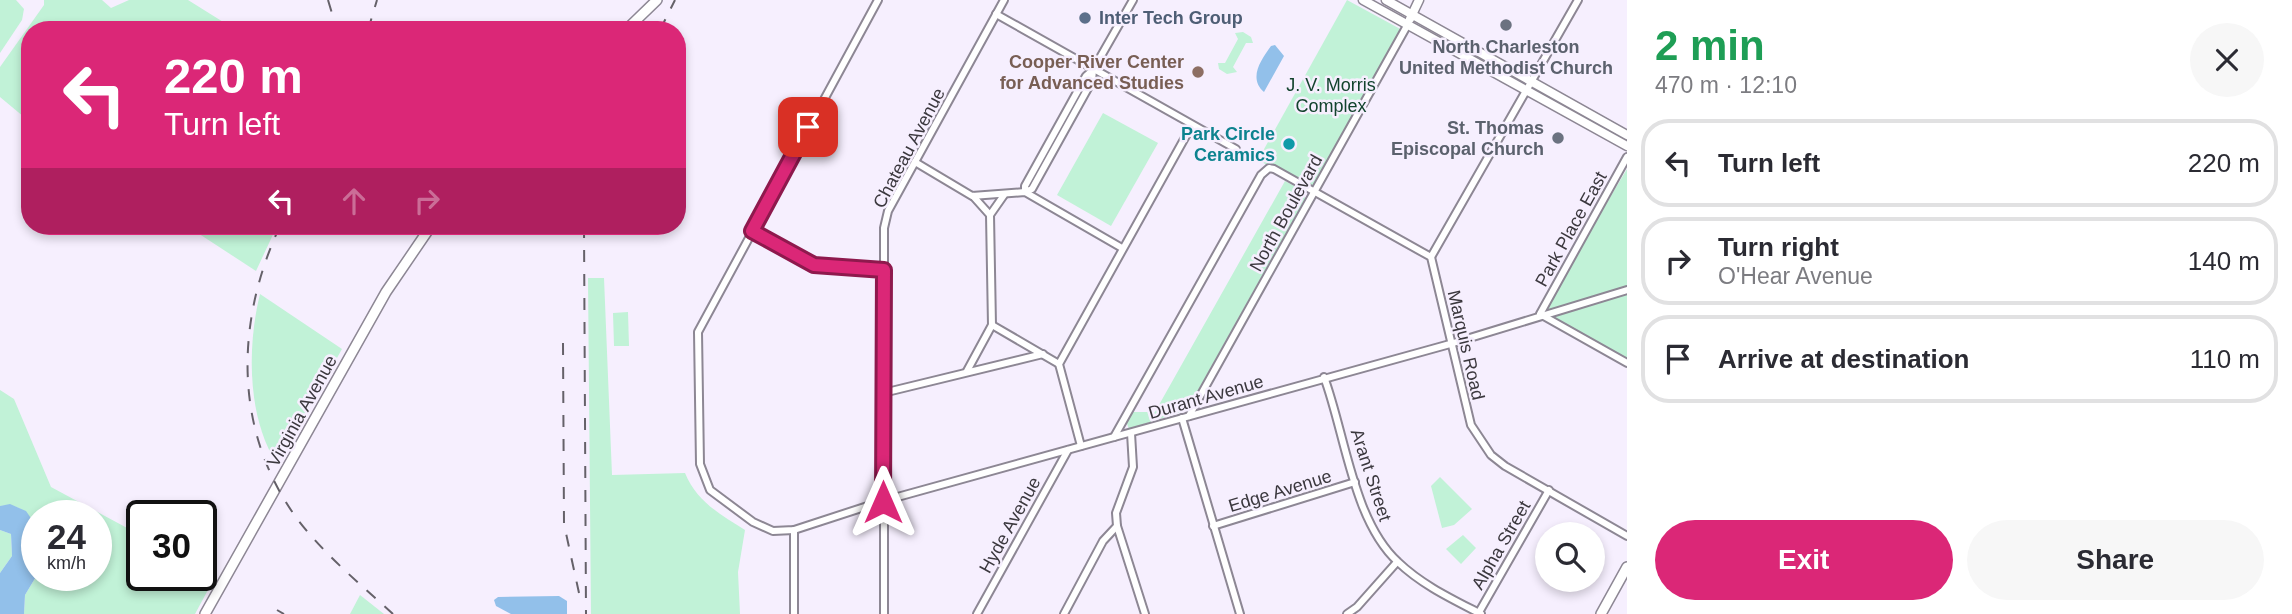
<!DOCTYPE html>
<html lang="en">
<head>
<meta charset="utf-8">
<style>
	:root { --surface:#fff; --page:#f7f7f7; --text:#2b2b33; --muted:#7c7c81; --line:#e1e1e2; --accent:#db2777 }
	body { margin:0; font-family:Helvetica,sans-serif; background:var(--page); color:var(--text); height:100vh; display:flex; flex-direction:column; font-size:26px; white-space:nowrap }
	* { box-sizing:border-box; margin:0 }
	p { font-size:23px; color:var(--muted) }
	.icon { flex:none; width:38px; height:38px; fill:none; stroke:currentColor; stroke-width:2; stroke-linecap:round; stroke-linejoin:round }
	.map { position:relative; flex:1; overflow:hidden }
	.side { display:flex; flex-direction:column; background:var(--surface); width:665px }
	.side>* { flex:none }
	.top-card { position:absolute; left:21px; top:21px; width:665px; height:214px; border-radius:28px; box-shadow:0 4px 10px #0003; background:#db2777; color:#fff; overflow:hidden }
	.controls { position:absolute; left:1535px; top:522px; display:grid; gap:14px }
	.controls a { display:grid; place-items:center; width:70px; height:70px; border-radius:50%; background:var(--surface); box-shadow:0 4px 10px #0003; font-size:35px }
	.speed { position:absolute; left:21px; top:500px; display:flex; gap:14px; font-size:35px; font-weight:700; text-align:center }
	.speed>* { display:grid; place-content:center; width:91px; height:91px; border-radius:50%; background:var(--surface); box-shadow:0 4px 10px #0003; line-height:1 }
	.speed small { font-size:18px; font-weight:400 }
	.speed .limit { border:4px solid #111; border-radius:10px; background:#fff; color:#111 }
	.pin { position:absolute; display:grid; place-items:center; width:60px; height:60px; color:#fff; margin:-30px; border-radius:14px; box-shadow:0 4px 10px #0006 }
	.me { position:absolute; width:77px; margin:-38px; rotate:0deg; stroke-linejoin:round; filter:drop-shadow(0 0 5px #0008) }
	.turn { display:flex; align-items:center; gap:24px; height:147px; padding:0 28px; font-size:32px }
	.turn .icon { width:91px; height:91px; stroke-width:2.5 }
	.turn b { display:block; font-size:49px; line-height:60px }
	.lanes { display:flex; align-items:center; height:66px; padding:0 28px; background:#0003; justify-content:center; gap:35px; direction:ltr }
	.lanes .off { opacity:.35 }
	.round { display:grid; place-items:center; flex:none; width:74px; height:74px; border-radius:37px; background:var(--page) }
	.head { display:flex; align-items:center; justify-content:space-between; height:119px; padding:0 28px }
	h1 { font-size:42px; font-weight:700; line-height:52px; color:#1e9e55 }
	.cta { display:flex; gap:14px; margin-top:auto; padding:14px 28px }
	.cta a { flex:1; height:80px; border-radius:42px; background:var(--accent); color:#fff; font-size:28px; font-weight:700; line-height:80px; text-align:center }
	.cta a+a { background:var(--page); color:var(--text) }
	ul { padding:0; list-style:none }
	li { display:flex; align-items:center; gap:21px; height:88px; margin:0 14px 10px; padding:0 14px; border:4px solid var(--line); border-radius:28px }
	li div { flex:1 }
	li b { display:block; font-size:26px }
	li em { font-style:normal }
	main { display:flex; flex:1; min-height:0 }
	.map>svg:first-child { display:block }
	.green { fill:#c1f2d7 }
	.water { fill:#92c0ea }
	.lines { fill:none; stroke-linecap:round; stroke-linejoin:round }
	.minor-casing { stroke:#8d8794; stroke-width:10 }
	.tertiary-casing { stroke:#8d8794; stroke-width:11 }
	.secondary-casing { stroke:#8d8794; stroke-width:12 }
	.minor { stroke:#fff; stroke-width:6 }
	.tertiary { stroke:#fff; stroke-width:8 }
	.secondary { stroke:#fff; stroke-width:9 }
	.rail { stroke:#656169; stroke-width:2; stroke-dasharray:12 12; stroke-linecap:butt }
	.route-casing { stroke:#8e194d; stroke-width:18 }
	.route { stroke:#db2777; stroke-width:12 }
	.service-dot { fill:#5c6f8a; stroke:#f6effe; stroke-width:2.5 }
	.worship-dot { fill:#6b7280; stroke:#f6effe; stroke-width:2.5 }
	.education-dot { fill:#8d6e63; stroke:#f6effe; stroke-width:2.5 }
	.culture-dot { fill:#0f9aa8; stroke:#f6effe; stroke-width:2.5 }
	.labels { text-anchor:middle; stroke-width:5; stroke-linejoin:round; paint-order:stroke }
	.service-label { font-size:18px; font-weight:bold; fill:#4e5e75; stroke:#f6effe; text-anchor:start }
	.worship-label { font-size:18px; font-weight:bold; fill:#5b616d; stroke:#f6effe }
	.education-label { font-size:18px; font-weight:bold; fill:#785e54; stroke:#f6effe; text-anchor:end }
	.park-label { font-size:18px; fill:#12432d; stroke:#f6effe }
	.culture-label { font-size:18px; font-weight:bold; fill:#0d838f; stroke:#f6effe; text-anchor:end }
	.street-label { font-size:18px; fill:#3b383e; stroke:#f6effe }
</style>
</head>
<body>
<main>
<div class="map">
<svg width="1627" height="614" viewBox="0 0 1627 614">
	<rect width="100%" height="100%" fill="#f6effe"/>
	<g class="green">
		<polygon points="0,0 16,0 24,9 22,20 0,53"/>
		<polygon points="44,0 102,0 111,8 129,0 188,0 236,30 30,30 30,122 0,97 0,67 44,5"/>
		<polygon points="1347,0 1404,31 1314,191 1258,160"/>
		<polygon points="1243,32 1251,37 1253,43 1246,43 1233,67 1237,72 1227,74 1219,69 1218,63 1225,63 1238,39 1235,33"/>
		<polygon points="1103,113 1158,143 1111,226 1057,195"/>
		<polygon points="1627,169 1627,363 1540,314"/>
		<polygon points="1285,181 1304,191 1305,199 1187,410 1129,429 1126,421 1133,412 1155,412"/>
		<polygon points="187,226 277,226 256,271"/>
		<path d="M588 278H604L612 475 685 473C697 502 720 514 745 530L738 572 740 614H591Z"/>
		<path d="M260 294 342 349 277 464C247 418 247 346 260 294Z"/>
		<polygon points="628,312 629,346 614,346 613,313"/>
		<path d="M0 390 14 399 51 487 142 536V576H201V567L216 575 195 614H24L25 595 37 575 96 576V516H37V527C27 512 19 503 0 506Z"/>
		<polygon points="1440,477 1472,509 1454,525 1442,528 1431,486"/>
		<polygon points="0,530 11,534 12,556 0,573"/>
		<polygon points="1463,535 1476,548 1461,564 1446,549"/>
		<polygon points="360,595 384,614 350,614"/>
	</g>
	<g class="water">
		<path d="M1275 45 1284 56 1264 92C1248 78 1261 60 1271 46Z"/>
		<polygon points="10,504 26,511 37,527 37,575 25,595 24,614 0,614 0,573 12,556 11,534 0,530 0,506"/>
		<polygon points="559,596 567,601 567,614 511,614 496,606 494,600 498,597"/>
	</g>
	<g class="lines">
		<defs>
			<g id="minor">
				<polyline points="878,0 698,332 700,464 710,490 753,522 773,531 794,530 883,501 1450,344 1627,290"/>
				<polyline points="996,14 1236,149"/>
				<polyline points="1093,70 1092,81 1032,189 1025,192 1025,186 1086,76 1093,70 1133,0"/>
				<polyline points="1627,157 1540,314 1627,363"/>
				<polyline points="915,162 972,196 1025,192 1122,248"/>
				<polyline points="973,196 990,215"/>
				<polyline points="752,231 814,265 884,270"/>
				<polyline points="1431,257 1578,0"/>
				<polyline points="992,325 1059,364"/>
				<polyline points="967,371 992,325 990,215 1004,195"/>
				<path d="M1324 377C1345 433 1353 521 1398 562 1422 585 1452 599 1481 614"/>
				<polyline points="883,393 1043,354"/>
				<polyline points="1189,416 1408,24"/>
				<polyline points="1182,418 1240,614"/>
				<polyline points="1114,437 1261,175 1269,168 1274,169 1431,257 1471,425 1491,455 1505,466 1627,536"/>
				<polyline points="1081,446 1059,364 1192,125"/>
				<polyline points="1117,526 1145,614"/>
				<polyline points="1213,526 1355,482"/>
				<polyline points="794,614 794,530"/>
				<polyline points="884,614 884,228 888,211 1004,0"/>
				<polyline points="977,614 1068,450"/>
				<polyline points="1064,614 1103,541 1117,526 1116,513 1133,467 1131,433"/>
				<polyline points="1347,614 1357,607 1397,562"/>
				<polyline points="1478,614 1549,490"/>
			</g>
			<g id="tertiary">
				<polyline points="1363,0 1627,146"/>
				<polyline points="1386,0 1627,135"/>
				<polyline points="1410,19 1419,0"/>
			</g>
			<g id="secondary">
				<polyline points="626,30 657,0"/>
				<polyline points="205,614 386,292 431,226"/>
				<polyline points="1601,614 1627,567"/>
			</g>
		</defs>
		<use href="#minor" class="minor-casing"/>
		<use href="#tertiary" class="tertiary-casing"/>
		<use href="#secondary" class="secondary-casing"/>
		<use href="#minor" class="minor"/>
		<use href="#tertiary" class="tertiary"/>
		<use href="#secondary" class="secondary"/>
		<g class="rail">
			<polyline points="328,0 337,30"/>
			<polyline points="368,30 377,0"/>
			<polyline points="660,30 675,0"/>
			<path d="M280 226C235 322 233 432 298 520 325 555 360 584 393 614"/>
			<polyline points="584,226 586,614"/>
			<polyline points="563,343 564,524 579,593"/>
			<polyline points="277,610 284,614"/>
		</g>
	</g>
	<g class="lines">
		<defs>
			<polyline id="route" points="808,127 752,231 814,265 884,270 883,502"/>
		</defs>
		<use href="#route" class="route-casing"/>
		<use href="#route" class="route"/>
	</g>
	<circle class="service-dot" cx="1085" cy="18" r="7"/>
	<g class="worship-dot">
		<circle cx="1506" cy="25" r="7"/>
		<circle cx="1558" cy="138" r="7"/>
	</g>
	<circle class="education-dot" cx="1198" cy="72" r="7"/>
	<circle class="culture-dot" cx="1289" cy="144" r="7"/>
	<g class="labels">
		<g class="service-label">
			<text x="1099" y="24">Inter Tech Group</text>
		</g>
		<g class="worship-label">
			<text x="1506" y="53">North Charleston<tspan x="1506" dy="21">United Methodist Church</tspan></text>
			<text x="1544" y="134" text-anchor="end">St. Thomas<tspan x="1544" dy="21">Episcopal Church</tspan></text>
		</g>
		<g class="education-label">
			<text x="1184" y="68">Cooper River Center<tspan x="1184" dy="21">for Advanced Studies</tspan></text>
		</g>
		<g class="park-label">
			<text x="1331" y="91">J. V. Morris<tspan x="1331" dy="21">Complex</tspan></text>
		</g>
		<g class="culture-label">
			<text x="1275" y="140">Park Circle<tspan x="1275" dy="21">Ceramics</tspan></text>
		</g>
		<g class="street-label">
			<text transform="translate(909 148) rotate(-62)" y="6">Chateau Avenue</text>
			<text transform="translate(1286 213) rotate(-61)" y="6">North Boulevard</text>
			<text transform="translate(1571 229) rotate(-61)" y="6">Park Place East</text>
			<text transform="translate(1466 345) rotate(77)" y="6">Marquis Road</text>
			<text transform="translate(1206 397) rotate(-16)" y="6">Durant Avenue</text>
			<text transform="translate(302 411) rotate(-61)" y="6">Virginia Avenue</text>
			<text transform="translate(1371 475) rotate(72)" y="6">Arant Street</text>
			<text transform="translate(1280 491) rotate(-17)" y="6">Edge Avenue</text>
			<text transform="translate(1010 525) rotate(-61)" y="6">Hyde Avenue</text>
			<text transform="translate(1501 545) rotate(-60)" y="6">Alpha Street</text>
		</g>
	</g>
</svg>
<div class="controls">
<a><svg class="icon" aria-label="search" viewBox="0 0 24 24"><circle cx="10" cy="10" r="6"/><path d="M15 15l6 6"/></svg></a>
</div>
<div class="speed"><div>24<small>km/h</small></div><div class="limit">30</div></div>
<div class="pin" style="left:808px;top:127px;background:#d93025"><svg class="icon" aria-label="arrive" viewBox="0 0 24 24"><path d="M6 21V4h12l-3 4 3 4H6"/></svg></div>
<svg class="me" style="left:883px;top:502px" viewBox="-20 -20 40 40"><path d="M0-17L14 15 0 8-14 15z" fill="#db2777" stroke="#fff" stroke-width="4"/></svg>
<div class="top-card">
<div class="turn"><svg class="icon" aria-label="left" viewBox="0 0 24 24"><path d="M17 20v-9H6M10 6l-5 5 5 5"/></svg><div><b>220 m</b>Turn left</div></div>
<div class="lanes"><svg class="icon" aria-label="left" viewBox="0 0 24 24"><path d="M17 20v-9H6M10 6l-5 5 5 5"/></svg><svg class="icon off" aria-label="ahead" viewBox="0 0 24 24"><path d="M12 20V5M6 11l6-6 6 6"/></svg><svg class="icon off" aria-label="right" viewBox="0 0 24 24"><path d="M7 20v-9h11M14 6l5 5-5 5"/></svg></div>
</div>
</div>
<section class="side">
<div class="head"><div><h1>2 min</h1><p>470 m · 12:10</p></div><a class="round"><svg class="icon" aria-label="close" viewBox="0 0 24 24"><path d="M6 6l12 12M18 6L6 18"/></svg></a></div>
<ul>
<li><svg class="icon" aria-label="left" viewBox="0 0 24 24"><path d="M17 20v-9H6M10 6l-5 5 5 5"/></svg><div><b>Turn left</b></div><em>220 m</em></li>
<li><svg class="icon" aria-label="right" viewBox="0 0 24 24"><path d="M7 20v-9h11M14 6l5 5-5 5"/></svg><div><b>Turn right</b><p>O'Hear Avenue</p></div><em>140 m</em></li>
<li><svg class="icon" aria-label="arrive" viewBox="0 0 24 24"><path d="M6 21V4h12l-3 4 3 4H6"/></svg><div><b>Arrive at destination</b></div><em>110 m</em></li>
</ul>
<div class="cta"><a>Exit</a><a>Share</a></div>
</section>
</main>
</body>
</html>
